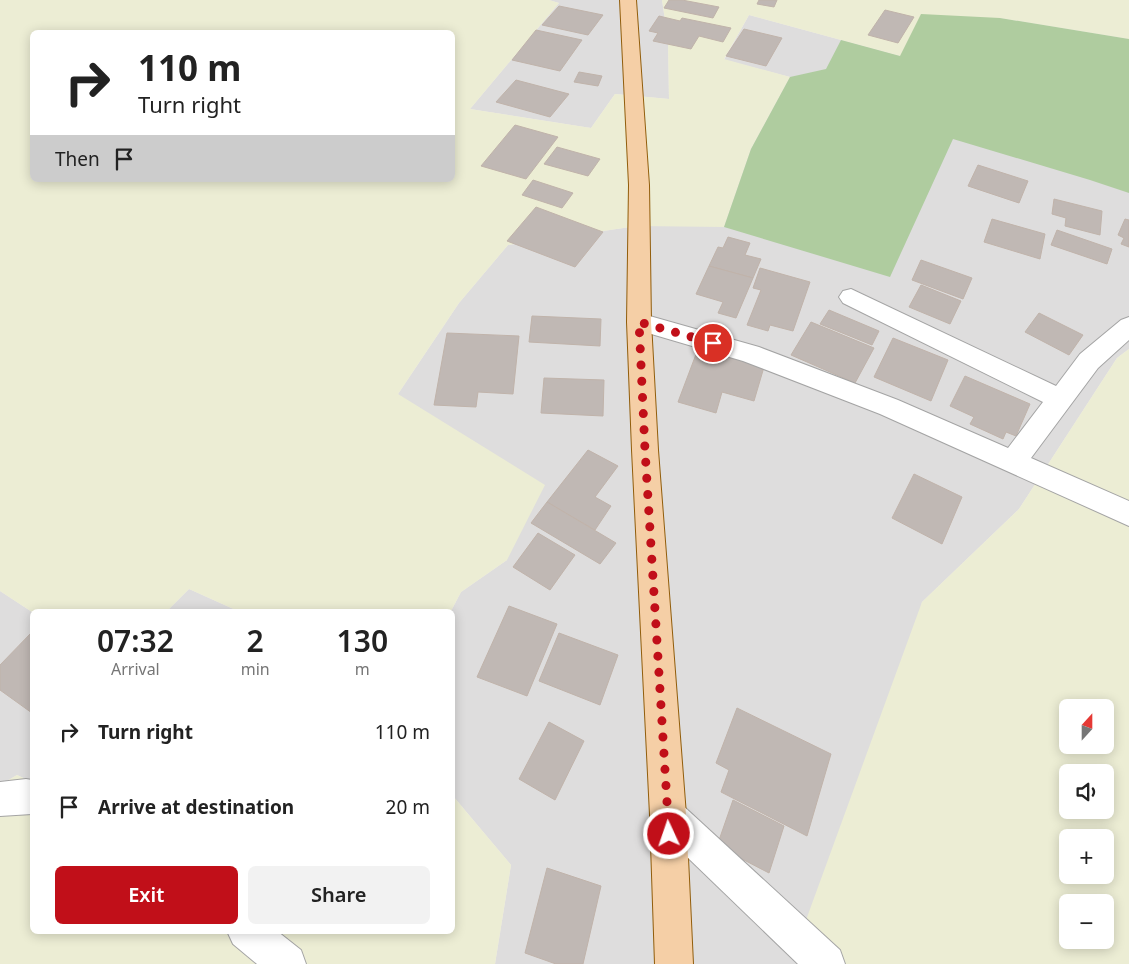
<!DOCTYPE html>
<html lang="en">
<head>
<meta charset="utf-8">
<style>
	:root { --surface:#fff; --page:#f2f2f2; --text:#222; --muted:#767676; --accent:#c10f19 }
	body { margin:0; font-family:"Noto Sans",sans-serif; background:var(--page); color:var(--text); height:100vh; display:flex; flex-direction:column; font-size:19px; white-space:nowrap }
	* { box-sizing:border-box; margin:0 }
	p { font-size:16px; color:var(--muted) }
	.icon { flex:none; width:28px; height:28px; fill:none; stroke:currentColor; stroke-width:2; stroke-linecap:round; stroke-linejoin:round }
	.map { position:relative; flex:1; overflow:hidden }
	.sheet { position:absolute; left:30px; top:609px; width:425px; height:325px; display:flex; flex-direction:column; background:var(--surface); border-radius:8px; box-shadow:0 2px 12px #0003 }
	.sheet>* { flex:none }
	.banner { position:absolute; left:30px; top:30px; width:425px; height:152px; border-radius:8px; box-shadow:0 2px 12px #0003; background:#fff; color:var(--text); overflow:hidden }
	.needle { width:32px; rotate:21deg }
	.tools { position:absolute; left:1059px; top:699px; display:grid; gap:10px }
	.tools a { display:grid; place-items:center; width:55px; height:55px; border-radius:8px; background:var(--surface); box-shadow:0 2px 12px #0003; font-size:25px }
	.pin { position:absolute; display:grid; place-items:center; width:42px; height:42px; color:#fff; margin:-21px; border:2px solid #fff; border-radius:50%; box-shadow:0 1px 5px #0007 }
	.me { position:absolute; width:55px; margin:-28px; rotate:357deg; stroke-linejoin:round; filter:drop-shadow(0 0 4px #0008) }
	.turn { display:flex; align-items:center; gap:18px; height:105px; padding:0 25px; font-size:22px }
	.turn .icon { width:65px; height:65px; stroke-width:2.5 }
	.turn b { display:block; font-size:35px; line-height:42px }
	.then { display:flex; align-items:center; height:48px; padding:0 25px; background:#0003; gap:10px; font-size:19px }
	.eta { display:flex; justify-content:space-evenly; align-items:center; height:85px; text-align:center }
	.eta b { font-size:30px; font-weight:600; line-height:35px }
	.button { display:flex; gap:10px; margin-top:auto; padding:10px 25px }
	.button a { flex:1; height:58px; border-radius:8px; background:var(--accent); color:#fff; font-size:20px; font-weight:600; line-height:58px; text-align:center }
	.button a+a { background:var(--page); color:var(--text) }
	ul { padding:0; list-style:none }
	li { display:flex; align-items:center; gap:15px; height:75px; padding:0 25px }
	li div { flex:1 }
	li b { display:block; font-size:19px }
	li em { font-style:normal }
	.map>svg:first-child { display:block }
	.residential { fill:#dedddd }
	.farmland { fill:#ecedd4; fill-rule:evenodd }
	.forest { fill:#afcc9f }
	.building { fill:#c0b8b4; stroke:#c0b3aa }
	.lines { fill:none; stroke-linecap:round; stroke-linejoin:round }
	.minor-casing { stroke:#a4a4a4; stroke-width:2 }
	.major-casing { stroke:#915d0b; stroke-width:2 }
	.minor { fill:#fff; fill-rule:evenodd }
	.major { fill:#f5cfa6; fill-rule:evenodd }
	.route { stroke:#c10f19; stroke-width:9; stroke-dasharray:0 16.2 }
</style>
</head>
<body>
<div class="map">
<svg width="1129" height="964" viewBox="0 0 1129 964">
	<rect width="100%" height="100%" fill="#f0ece7"/>
	<g class="residential">
		<polygon points="549,0 662,0 668,40 669,99 615,94 591,128 470,109 559,3"/>
		<polygon points="749,15 900,56 1129,39 1129,349 1117,358 1019,509 922,602 838,964 495,964 511,865 453,796 452,611 451,611 461,592 507,560 398,394 459,303 508,245 637,226 790,77 724,60"/>
		<polygon points="189,589 238,611 167,611"/>
		<polygon points="0,591 32,612 32,782 17,775 0,785"/>
	</g>
	<g class="farmland">
		<path d="M0 0H549L559 3 470 109 591 128 615 94 669 99 668 40 662 0H1129V39L1000 18 900 56 749 15 724 59 790 77 751 149 724 227 637 226 508 245 459 303 398 394 545 485 507 560 461 592 451 611H238L189 589 167 611 32 612 0 591ZM32 32H452V180H32Z"/>
		<path d="M1129 349V964H838L802 931 922 602 1019 509 1117 358ZM1068 708H1105V745H1068ZM1068 772H1105V810H1068ZM1068 838H1105V875H1068ZM1068 902H1105V940H1068Z"/>
		<polygon points="17,775 32,782 32,931 452,931 453,796 511,865 495,964 0,964 0,785"/>
	</g>
	<polygon class="forest" points="921,14 1000,18 1129,39 1129,193 1090,180 953,139 890,277 724,227 751,149 790,77 826,69 841,40 900,56"/>
	<g class="building">
		<polygon points="669,0 682,0 719,7 713,18 664,8"/>
		<polygon points="759,0 777,0 774,7 757,4"/>
		<polygon points="559,6 603,15 588,35 542,25"/>
		<polygon points="885,10 914,17 898,43 868,35"/>
		<polygon points="659,16 680,21 682,18 731,28 723,42 699,36 691,49 653,41 658,33 649,31"/>
		<polygon points="744,29 782,38 766,66 726,56"/>
		<polygon points="536,30 582,40 560,71 512,60"/>
		<polygon points="579,72 602,76 598,86 574,82"/>
		<polygon points="516,80 569,94 550,117 496,102"/>
		<polygon points="515,125 558,137 526,179 481,166"/>
		<polygon points="557,147 600,159 588,176 544,164"/>
		<polygon points="978,165 1028,181 1019,203 968,186"/>
		<polygon points="533,180 573,193 562,208 522,195"/>
		<polygon points="1054,199 1102,211 1100,235 1065,226 1066,218 1052,214"/>
		<polygon points="536,207 603,232 575,267 507,241"/>
		<polygon points="992,219 1045,234 1040,259 984,242"/>
		<polygon points="1125,219 1129,220 1129,247 1121,244 1124,238 1118,235"/>
		<polygon points="1057,230 1112,249 1107,264 1051,245"/>
		<polygon points="728,237 750,243 745,255 761,259 753,278 709,266 718,247 723,248"/>
		<polygon points="921,260 972,278 963,299 912,280"/>
		<polygon points="709,266 753,278 736,318 718,313 723,302 696,294"/>
		<polygon points="760,268 810,282 793,331 770,325 768,331 747,325 761,290 753,288"/>
		<polygon points="921,285 961,301 950,324 909,307"/>
		<polygon points="829,310 879,331 872,345 820,324"/>
		<polygon points="1039,313 1083,335 1069,355 1025,332"/>
		<polygon points="532,316 601,319 600,346 529,342"/>
		<polygon points="811,322 874,348 855,383 791,355"/>
		<polygon points="447,333 519,336 513,394 478,392 476,407 434,405"/>
		<polygon points="893,338 948,360 931,401 874,377"/>
		<polygon points="698,349 764,367 754,401 722,392 716,413 678,402"/>
		<polygon points="965,376 1030,404 1016,436 1006,432 1003,439 970,424 974,417 950,406"/>
		<polygon points="544,378 604,380 603,416 541,413"/>
		<polygon points="588,450 618,466 595,497 611,506 595,530 547,502"/>
		<polygon points="914,474 962,497 942,544 892,518"/>
		<polygon points="547,502 616,543 600,564 531,523"/>
		<polygon points="538,533 575,555 550,590 513,567"/>
		<polygon points="509,606 557,624 527,696 477,677"/>
		<polygon points="32,632 32,713 0,690 0,665"/>
		<polygon points="559,633 618,655 600,705 539,681"/>
		<polygon points="737,708 831,754 807,836 721,792 729,770 716,763"/>
		<polygon points="549,722 584,741 555,800 519,779"/>
		<polygon points="733,800 784,826 769,873 717,846"/>
		<polygon points="547,868 601,886 583,964 556,964 525,953"/>
	</g>
	<g class="lines">
		<defs>
			<g id="minor">
				<polygon points="851,289 1056,386 1080,354 1121,320 1129,317 1129,340 1098,368 1031,458 1129,501 1129,526 880,414 743,361 631,328 627,322 631,316 639,313 759,347 898,400 1008,448 1043,402 843,303 839,297 843,291"/>
				<polygon points="26,779 32,780 32,814 0,816 0,782"/>
				<polygon points="668,797 680,803 840,950 845,964 798,964 656,827 650,815 656,803"/>
				<polygon points="227,931 277,931 301,950 306,964 257,964 233,944"/>
			</g>
			<polygon id="major" points="620,0 636,0 649,185 651,322 658,450 686,815 693,964 655,964 650,815 632,450 627,322 629,185"/>
		</defs>
		<use href="#minor" class="minor-casing"/>
		<use href="#major" class="major-casing"/>
		<use href="#minor" class="minor"/>
		<use href="#major" class="major"/>
	</g>
	<g class="lines">
		<polyline class="route" points="669,834 645,450 639,322 713,343"/>
	</g>
</svg>
<div class="tools">
<a><svg class="needle" viewBox="-14 -14 28 28"><path d="M0-13l5 13h-10z" fill="#e53935"/><path d="M0 13l5-13h-10z" fill="#767676"/></svg></a>
<a><svg class="icon" aria-label="sound" viewBox="0 0 24 24"><path d="M4 9h4l5-4v14l-5-4H4zM17 9q2 3 0 6"/></svg></a>
<a>+</a>
<a>−</a>
</div>
<div class="pin" style="left:713px;top:343px;background:#d93025"><svg class="icon" aria-label="arrive" viewBox="0 0 24 24"><path d="M6 21V4h12l-3 4 3 4H6"/></svg></div>
<svg class="me" style="left:669px;top:834px" viewBox="-20 -20 40 40"><circle r="17" fill="#c10f19" stroke="#fff" stroke-width="3"/><path d="M0-11L8 9 0 5-8 9z" fill="#fff"/></svg>
<div class="banner">
<div class="turn"><svg class="icon" aria-label="right" viewBox="0 0 24 24"><path d="M7 20v-9h11M14 6l5 5-5 5"/></svg><div><b>110 m</b>Turn right</div></div>
<div class="then">Then<svg class="icon" aria-label="arrive" viewBox="0 0 24 24"><path d="M6 21V4h12l-3 4 3 4H6"/></svg></div>
</div>
<section class="sheet">
<div class="eta">
<div><b>07:32</b><p>Arrival</p></div>
<div><b>2</b><p>min</p></div>
<div><b>130</b><p>m</p></div>
</div>
<ul>
<li><svg class="icon" aria-label="right" viewBox="0 0 24 24"><path d="M7 20v-9h11M14 6l5 5-5 5"/></svg><div><b>Turn right</b></div><em>110 m</em></li>
<li><svg class="icon" aria-label="arrive" viewBox="0 0 24 24"><path d="M6 21V4h12l-3 4 3 4H6"/></svg><div><b>Arrive at destination</b></div><em>20 m</em></li>
</ul>
<div class="button"><a>Exit</a><a>Share</a></div>
</section>
</div>
</body>
</html>
